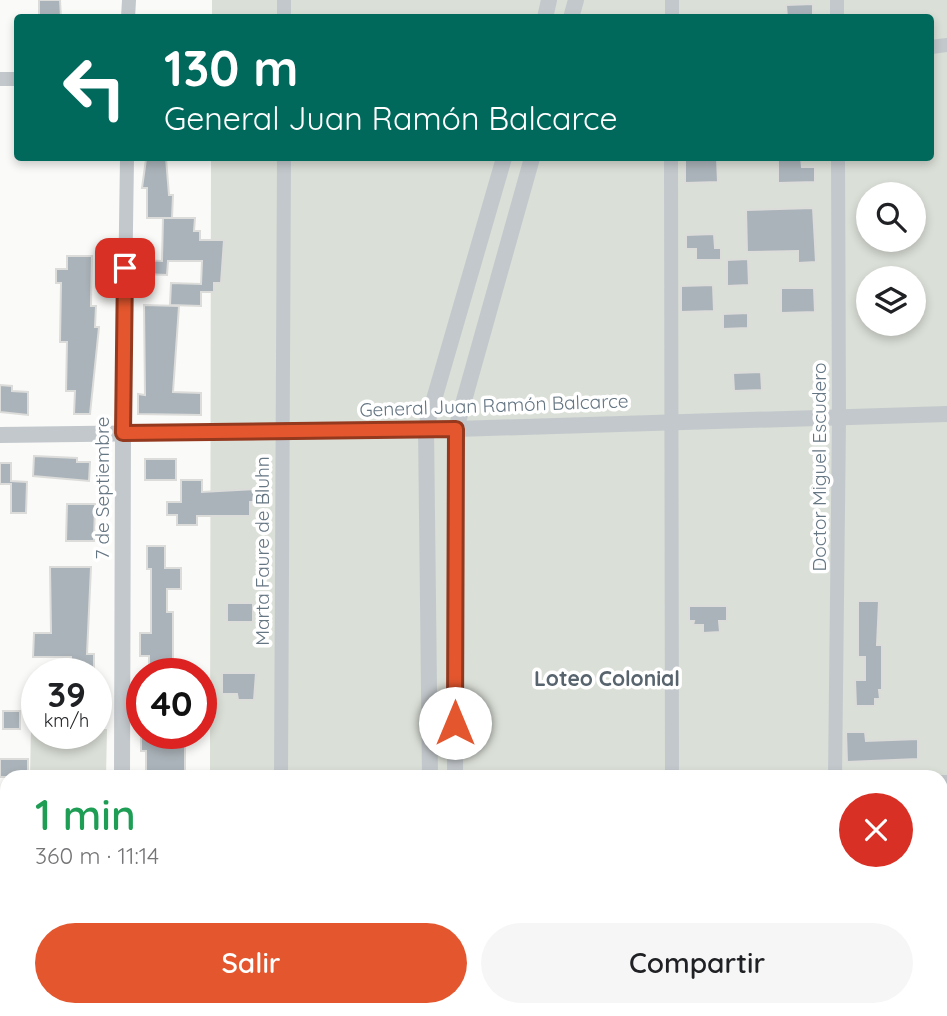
<!DOCTYPE html>
<html lang="es">
<head>
<meta charset="utf-8">
<style>
	:root { --surface:#fff; --page:#f6f6f6; --text:#202124; --muted:#757577; --accent:#e4572e }
	body { margin:0; font-family:Quicksand,sans-serif; background:var(--page); color:var(--text); height:100vh; display:flex; flex-direction:column; font-size:26px; white-space:nowrap }
	* { box-sizing:border-box; margin:0 }
	p { font-size:23px; color:var(--muted) }
	.icon { flex:none; width:38px; height:38px; fill:none; stroke:currentColor; stroke-width:2; stroke-linecap:round; stroke-linejoin:round }
	.map { position:relative; flex:1; overflow:hidden }
	.details { position:absolute; left:0px; top:770px; width:948px; height:247px; display:flex; flex-direction:column; background:var(--surface); border-radius:21px 21px 0 0; box-shadow:0 4px 10px #0003 }
	.details>* { flex:none }
	.guide { position:absolute; left:14px; top:14px; width:920px; height:147px; border-radius:7px; box-shadow:0 4px 10px #0003; background:#00695c; color:#fff; overflow:hidden }
	.fabs { position:absolute; left:856px; top:182px; display:grid; gap:14px }
	.fabs a { display:grid; place-items:center; width:70px; height:70px; border-radius:50%; background:var(--surface); box-shadow:0 4px 10px #0003; font-size:35px }
	.speed { position:absolute; left:21px; top:658px; display:flex; gap:14px; font-size:35px; font-weight:700; text-align:center }
	.speed>* { display:grid; place-content:center; width:91px; height:91px; border-radius:50%; background:var(--surface); box-shadow:0 4px 10px #0003; line-height:1 }
	.speed small { font-size:18px; font-weight:400 }
	.speed .limit { border:10px solid #d22; background:#fff; color:#111 }
	.pin { position:absolute; display:grid; place-items:center; width:60px; height:60px; color:#fff; margin:-30px; border-radius:14px; box-shadow:0 4px 10px #0006 }
	.me { position:absolute; width:77px; margin:-38px; rotate:0deg; stroke-linejoin:round; filter:drop-shadow(0 0 5px #0008) }
	.turn { display:flex; align-items:center; gap:24px; height:147px; padding:0 35px; font-size:32px }
	.turn .icon { width:91px; height:91px; stroke-width:2.5 }
	.turn b { display:block; font-size:49px; line-height:60px }
	.round { display:grid; place-items:center; flex:none; width:74px; height:74px; border-radius:37px; background:var(--page) }
	.summary { display:flex; align-items:center; justify-content:space-between; height:119px; padding:0 35px }
	h1 { font-size:42px; font-weight:600; line-height:52px; color:#1e9e55 }
	.primary-button { display:flex; gap:14px; margin-top:auto; padding:14px 35px }
	.primary-button a { flex:1; height:80px; border-radius:42px; background:var(--accent); color:#fff; font-size:28px; font-weight:600; line-height:80px; text-align:center }
	.primary-button a+a { background:var(--page); color:var(--text) }
	.map>svg:first-child { display:block }
	.green { fill:#dadfd7; fill-rule:evenodd }
	.building { fill:#aab3b9; stroke:#dcdcda; stroke-width:2 }
	.lines { fill:none; stroke-linecap:round; stroke-linejoin:round }
	.minor { stroke:#c3c8cc; stroke-width:14 }
	.tertiary { stroke:#c3c8cc; stroke-width:16 }
	.route-casing { stroke:#94391e; stroke-width:18 }
	.route { stroke:#e4572e; stroke-width:12 }
	.labels { text-anchor:middle; stroke-width:7; stroke-linejoin:round; paint-order:stroke }
	.street-label { font-size:19px; fill:#657683; stroke:#fff }
	.neighbourhood-label { font-size:21px; font-weight:bold; fill:#57646e; stroke:#fff }
</style>
</head>
<body>
<div class="map">
<svg width="947" height="1016" viewBox="0 0 947 1016">
	<rect width="100%" height="100%" fill="#fafaf8"/>
	<g class="green">
		<path d="M212 0H947V1016H206V1010H942V777H210L211 158H931V18H212ZM868 194H914V240H868ZM868 278H914V324H868Z"/>
		<polygon points="31,729 37,729 37,733 96,733 96,729 107,729 106,777 30,777"/>
	</g>
	<g class="building">
		<polygon points="39,0 60,0 61,18 39,18"/>
		<polygon points="813,4 813,18 787,18 786,5"/>
		<polygon points="166,158 169,195 173,195 172,218 147,218 147,188 142,188 146,159"/>
		<polygon points="685,158 717,158 718,182 685,183"/>
		<polygon points="778,158 801,158 802,167 815,167 815,182 778,183"/>
		<polygon points="813,208 816,262 798,263 798,251 747,252 746,210"/>
		<polygon points="163,218 195,218 194,231 200,231 200,240 224,240 221,283 214,283 214,292 201,292 201,306 170,305 171,283 201,284 202,261 168,261 167,275 144,274 145,260 162,261"/>
		<polygon points="714,234 715,248 721,248 721,260 696,260 696,249 686,249 686,235"/>
		<polygon points="67,256 92,256 91,306 96,306 95,327 99,327 90,414 74,414 75,391 66,391 67,342 60,342 61,283 56,283 56,269 67,269"/>
		<polygon points="748,259 749,285 727,286 727,260"/>
		<polygon points="713,285 714,311 681,312 681,286"/>
		<polygon points="781,288 814,288 815,312 781,313"/>
		<polygon points="144,305 179,306 173,392 201,393 201,415 138,414 138,394 145,395"/>
		<polygon points="748,313 748,328 723,329 723,314"/>
		<polygon points="761,372 762,390 734,391 733,373"/>
		<polygon points="0,385 12,386 12,391 28,392 28,415 0,412"/>
		<polygon points="34,456 77,458 77,462 90,462 89,481 33,476"/>
		<rect x="145" y="459" width="31" height="21"/>
		<polygon points="0,463 11,463 11,481 27,482 26,513 11,513 11,484 0,484"/>
		<polygon points="181,480 202,480 202,492 258,489 258,502 250,502 250,516 197,516 197,525 177,525 177,515 167,515 167,502 181,502"/>
		<polygon points="67,504 95,504 94,541 66,541"/>
		<polygon points="147,546 165,546 165,568 181,568 181,589 167,589 167,612 173,612 173,662 181,662 181,674 149,674 149,656 140,656 140,633 151,633 151,569 147,569"/>
		<polygon points="50,567 91,567 87,654 94,654 94,671 71,671 71,657 33,657 34,633 51,633"/>
		<polygon points="858,601 879,601 877,645 882,645 882,690 879,690 880,699 875,699 875,706 856,706 855,680 865,680 865,657 858,657"/>
		<rect x="227" y="603" width="26" height="19"/>
		<polygon points="689,606 727,606 727,621 719,621 720,632 703,633 703,625 693,625 694,621 689,621"/>
		<polygon points="222,673 256,673 254,700 238,700 237,694 222,694"/>
		<rect x="3" y="711" width="17" height="18"/>
		<polygon points="846,732 865,732 866,741 918,739 918,759 847,762"/>
		<polygon points="141,733 178,733 178,743 185,743 185,777 146,777 146,751 141,751"/>
		<rect x="0" y="759" width="28" height="18"/>
	</g>
	<g class="lines">
		<g class="minor">
			<polyline points="284,0 284,18"/>
			<polyline points="837,0 837,18"/>
			<polyline points="128,18 129,0"/>
			<polyline points="672,18 672,0"/>
			<polyline points="931,47 947,45"/>
			<polyline points="0,79 18,79"/>
			<polyline points="671,158 672,777"/>
			<polyline points="123,433 127,158"/>
			<polyline points="281,777 284,158"/>
			<polyline points="835,777 839,419 838,158"/>
			<polyline points="942,782 947,782"/>
			<polyline points="0,802 7,802"/>
			<polyline points="284,1010 284,1016"/>
			<polyline points="671,1016 671,1010"/>
			<polyline points="831,1016 831,1010"/>
		</g>
		<g class="tertiary">
			<polyline points="545,18 549,0"/>
			<polyline points="571,18 576,0"/>
			<polyline points="0,435 456,429 947,414"/>
			<polyline points="122,777 123,433"/>
			<polyline points="430,777 426,427 504,158"/>
			<polyline points="455,777 456,429 532,158"/>
			<polyline points="123,1010 123,1016"/>
			<polyline points="427,1016 427,1010"/>
			<polyline points="454,1016 454,1010"/>
		</g>
	</g>
	<g class="lines">
		<defs>
			<polyline id="route" points="125,268 123,433 456,429 455,723"/>
		</defs>
		<use href="#route" class="route-casing"/>
		<use href="#route" class="route"/>
	</g>
	<g class="labels">
		<g class="street-label">
			<text transform="translate(494 405) rotate(-2)" y="7">General Juan Ramón Balcarce</text>
			<text transform="translate(819 467) rotate(-90)" y="7">Doctor Miguel Escudero</text>
			<text transform="translate(102 488) rotate(-90)" y="7">7 de Septiembre</text>
			<text transform="translate(262 551) rotate(-90)" y="7">Marta Faure de Bluhn</text>
		</g>
		<g class="neighbourhood-label">
			<text x="607" y="686">Loteo Colonial</text>
		</g>
	</g>
</svg>
<div class="fabs">
<a><svg class="icon" aria-label="search" viewBox="0 0 24 24"><circle cx="10" cy="10" r="6"/><path d="M15 15l6 6"/></svg></a>
<a><svg class="icon" aria-label="layers" viewBox="0 0 24 24"><path d="M12 4l9 5-9 5-9-5zM3 14l9 5 9-5"/></svg></a>
</div>
<div class="speed"><div>39<small>km/h</small></div><div class="limit">40</div></div>
<div class="pin" style="left:125px;top:268px;background:#d93025"><svg class="icon" aria-label="arrive" viewBox="0 0 24 24"><path d="M6 21V4h12l-3 4 3 4H6"/></svg></div>
<svg class="me" style="left:455px;top:723px" viewBox="-20 -20 40 40"><circle r="19" fill="#fff"/><path d="M0-13L10 11 0 6-10 11z" fill="#e4572e"/></svg>
<div class="guide">
<div class="turn"><svg class="icon" aria-label="left" viewBox="0 0 24 24"><path d="M17 20v-9H6M10 6l-5 5 5 5"/></svg><div><b>130 m</b>General Juan Ramón Balcarce</div></div>
</div>
<section class="details">
<div class="summary"><div><h1>1 min</h1><p>360 m · 11:14</p></div><a class="round" style="background:#d93025;color:#fff"><svg class="icon" aria-label="close" viewBox="0 0 24 24"><path d="M6 6l12 12M18 6L6 18"/></svg></a></div>
<div class="primary-button"><a>Salir</a><a>Compartir</a></div>
</section>
</div>
</body>
</html>
